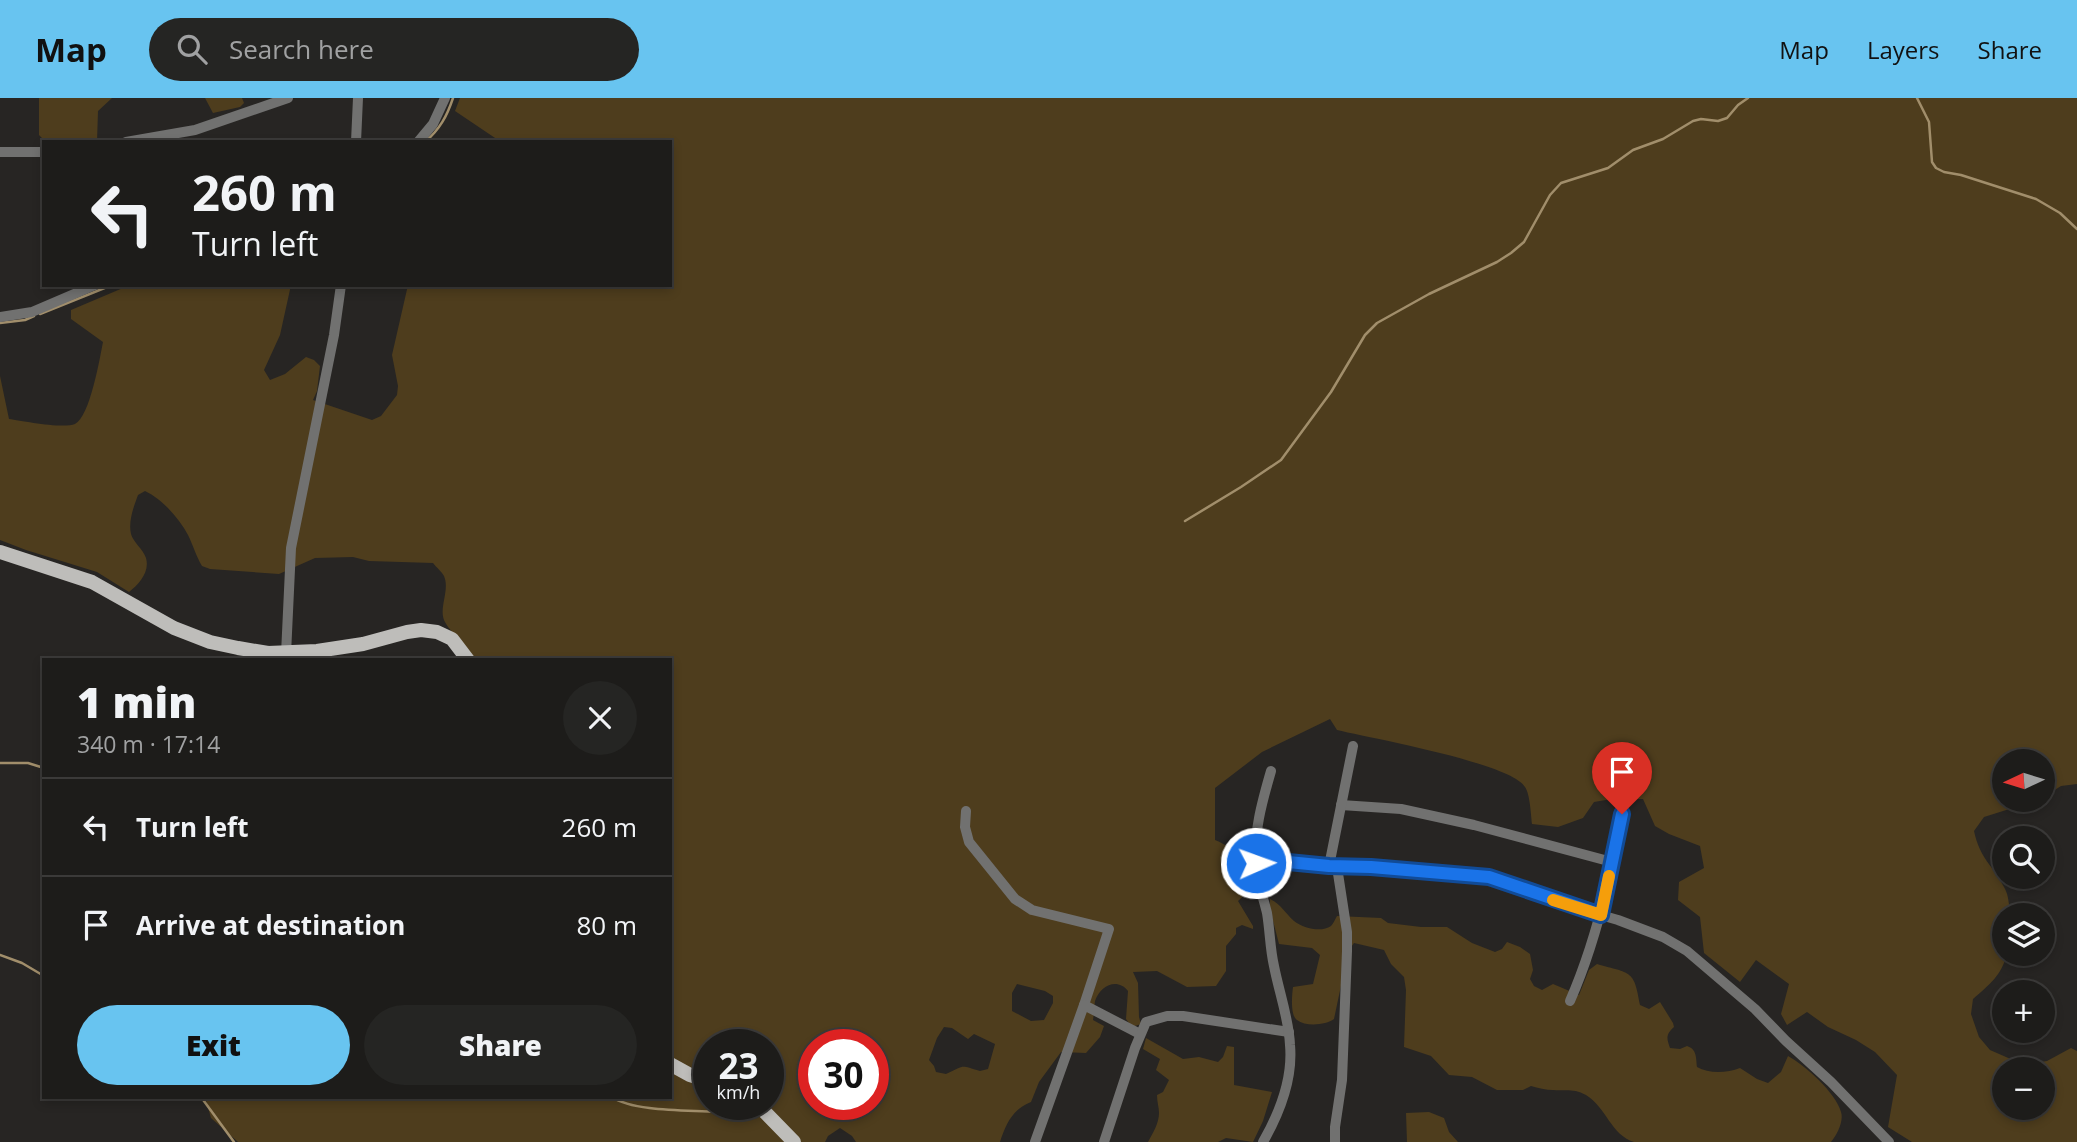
<!DOCTYPE html>
<html lang="en">
<head>
<meta charset="utf-8">
<style>
	:root { --surface:#1d1c1a; --page:#252523; --text:#f1f3f6; --muted:#a0a1a2; --line:#3b3a39; --accent:#68c4f0 }
	body { margin:0; font-family:"Open Sans",sans-serif; background:var(--page); color:var(--text); height:100vh; display:flex; flex-direction:column; font-size:26px; white-space:nowrap }
	* { box-sizing:border-box; margin:0 }
	p { font-size:23px; color:var(--muted) }
	.icon { flex:none; width:38px; height:38px; fill:none; stroke:currentColor; stroke-width:2; stroke-linecap:round; stroke-linejoin:round }
	.map { position:relative; flex:1; overflow:hidden }
	.sheet { position:absolute; left:42px; top:560px; width:630px; height:441px; display:flex; flex-direction:column; background:var(--surface); border-radius:0px; box-shadow:0 4px 10px #0003,0 0 0 2px var(--line) }
	.sheet>* { flex:none }
	.hud { position:absolute; left:42px; top:42px; width:630px; height:147px; border-radius:0px; box-shadow:0 4px 10px #0003,0 0 0 2px var(--line); background:#1d1c1a; color:var(--text); overflow:hidden }
	.needle { width:46px; rotate:266deg }
	.buttons { position:absolute; left:1992px; top:651px; display:grid; gap:14px }
	.buttons a { display:grid; place-items:center; width:63px; height:63px; border-radius:50%; background:var(--surface); box-shadow:0 4px 10px #0003,0 0 0 2px var(--line); font-size:35px }
	.speed { position:absolute; left:693px; top:931px; display:flex; gap:14px; font-size:35px; font-weight:700; text-align:center }
	.speed>* { display:grid; place-content:center; width:91px; height:91px; border-radius:50%; background:var(--surface); box-shadow:0 4px 10px #0003,0 0 0 2px var(--line); line-height:1 }
	.speed small { font-size:18px; font-weight:400 }
	.speed .limit { border:10px solid #d22; background:#fff; color:#111 }
	.pin { position:absolute; display:grid; place-items:center; width:60px; height:60px; color:#fff; margin:-72px -30px; border-radius:50% 50% 50% 0; rotate:-45deg; box-shadow:0 0 7px #0007 }
	.pin .icon { rotate:45deg }
	.me { position:absolute; width:77px; margin:-38px; rotate:88deg; stroke-linejoin:round; filter:drop-shadow(0 0 5px #0008) }
	.turn { display:flex; align-items:center; gap:24px; height:147px; padding:0 35px; font-size:32px }
	.turn .icon { width:91px; height:91px; stroke-width:2.5 }
	.turn b { display:block; font-size:49px; line-height:60px }
	.round { display:grid; place-items:center; flex:none; width:74px; height:74px; border-radius:37px; background:var(--page) }
	.headline { display:flex; align-items:center; justify-content:space-between; height:119px; padding:0 35px }
	h1 { font-size:42px; font-weight:800; line-height:52px }
	.cta { display:flex; gap:14px; margin-top:auto; padding:14px 35px }
	.cta a { flex:1; height:80px; border-radius:42px; background:var(--accent); color:#111; font-size:28px; font-weight:800; line-height:80px; text-align:center }
	.cta a+a { background:var(--page); color:var(--text) }
	ul { padding:0; list-style:none }
	li { display:flex; align-items:center; gap:21px; height:98px; padding:0 35px; border-top:2px solid var(--line) }
	li div { flex:1 }
	li b { display:block; font-size:26px }
	li em { font-style:normal }
	header { display:flex; align-items:center; gap:42px; box-sizing:border-box; height:98px; padding:0 35px; background:var(--accent); color:#111 }
	header strong { font-size:33px }
	nav { display:flex; gap:38px; margin-inline-start:auto; font-size:24px }
	.search { width:490px; height:63px; background:var(--page); display:flex; align-items:center; gap:18px; box-sizing:border-box; padding:0 24px; border-radius:38px; color:var(--muted); font-size:26px }
	.map>svg:first-child { display:block }
	.green { fill:#4e3d1d; fill-rule:evenodd }
	.lines { fill:none; stroke-linecap:round; stroke-linejoin:round }
	.stream { stroke:#a18e6b; stroke-width:2.5 }
	.minor { stroke:#717170; stroke-width:10 }
	.major { stroke:#bebdba; stroke-width:14 }
	.route-casing { stroke:#114b97; stroke-width:18 }
	.route { stroke:#1a73e8; stroke-width:12 }
	.slow { stroke:#f59e0b; stroke-width:12 }
</style>
</head>
<body>
<header>
<strong>Map</strong>
<div class="search"><svg class="icon" aria-label="search" viewBox="0 0 24 24"><circle cx="10" cy="10" r="6"/><path d="M15 15l6 6"/></svg>Search here</div>
<nav><a>Map</a><a>Layers</a><a>Share</a></nav>
</header>
<div class="map">
<svg width="2077" height="1044" viewBox="0 0 2077 1044">
	<rect width="100%" height="100%" fill="#272523"/>
	<g class="green">
		<polygon points="39,0 112,0 98,13 97,44 49,44 45,43 39,37"/>
		<polygon points="205,0 242,0 244,5 240,9 213,15"/>
		<path d="M460 0H2077V686L2061 688 2042 700V663H2004V702H2038L1984 719 1974 733C1980 761 1992 766 2004 789 2009 797 2009 808 2010 817H2004V856H2007C2001 878 1990 886 1973 901L1971 916 1979 939 1990 952 2022 966H2030L2047 963 2071 950 2077 953V1044H1912L1888 1029 1897 977 1875 954 1856 942 1828 929 1807 914 1787 927 1781 916 1789 886 1756 862 1740 884 1704 855 1700 819 1678 802 1679 784 1704 770 1700 748 1669 736 1655 728 1643 701H1612L1594 704 1583 720 1558 729 1532 726C1531 717 1530 696 1525 689 1511 665 1370 640 1337 632L1330 621 1262 654 1215 690V742C1239 752 1237 760 1239 783L1250 792 1238 803 1253 828V831L1242 827 1236 830V836L1226 848V873L1216 888 1187 889 1157 873 1133 874 1138 885 1139 919 1141 926 1132 929 1126 921 1128 893C1117 879 1100 888 1095 903 1094 909 1094 916 1093 922L1104 928 1100 939 1086 955 1061 954 1039 984 1031 1004C1013 1011 1006 1025 1000 1044H856L852 1038 840 1030 828 1038 825 1044H238L211 1020 205 999H670V562H475C468 548 449 534 444 522 439 509 450 492 444 478 442 474 436 469 433 465L369 463 353 459 315 460 279 476 210 471 202 468C196 458 193 447 188 437 179 420 162 401 145 393L138 397C134 408 128 423 131 436 133 444 143 451 146 460 150 474 139 486 129 494L97 474 26 452 0 442V278L9 321C23 323 63 331 75 326 90 319 100 259 103 244L71 221V212L130 187H291L280 237 264 272 270 282 285 276 306 259 314 262 320 268 317 293 313 302 372 322 381 318 397 297 398 288 392 257 408 187H670V44H501L455 13ZM1017 886 1045 893 1053 898V905L1044 922 1031 923 1012 913V895ZM944 929 952 930 968 941 974 936 995 946 988 971 980 973C959 967 966 967 946 976L936 974 934 968 929 962 937 940ZM709 947H768V1006H709ZM814 947H873V1006H814ZM2004 971H2042V1010H2004Z"/>
		<path d="M1270 801C1282 807 1284 814 1294 823 1303 830 1321 835 1331 828 1334 825 1335 821 1337 818L1381 820 1388 825 1421 829H1447L1472 845 1495 854 1502 851 1507 844 1520 849 1530 856 1533 872 1530 881 1534 888 1542 892 1553 886 1579 897 1589 872 1597 866C1631 876 1634 871 1640 907L1649 911 1660 904 1673 925 1674 929C1665 937 1667 941 1670 950L1680 951 1687 948C1697 951 1696 960 1697 969 1709 976 1727 975 1740 970L1757 981 1768 985 1781 974 1788 958C1805 967 1836 995 1841 1014 1844 1023 1837 1037 1831 1044H1634C1611 1037 1606 1009 1586 997 1574 990 1566 993 1553 992 1546 992 1538 990 1531 988L1523 992H1497L1472 979 1449 977 1431 958 1404 949 1406 892 1404 879 1391 866 1384 852 1354 845 1344 859 1342 883 1334 921C1326 927 1306 929 1297 922 1290 917 1292 897 1293 889L1313 886 1320 857 1312 850 1279 846 1270 811Z"/>
		<path d="M1146 940 1183 961 1199 959 1218 964 1223 959 1227 948 1234 949V987L1272 994 1263 1023 1253 1044 1226 1040 1218 1044H1148C1153 1035 1159 1025 1159 1015 1159 1009 1157 1004 1157 997L1163 994 1169 982 1156 972 1160 961 1143 951Z"/>
		<polygon points="1429,1014 1444,1020 1449,1034 1458,1044 1407,1044 1406,1015"/>
	</g>
	<g class="lines">
		<g class="stream">
			<polyline points="1917,0 1929,24 1932,64 1936,70 1944,74 1961,77 2036,101 2060,115 2077,131"/>
			<path d="M425 44C440 31 447 18 453 0"/>
			<polyline points="40,216 112,187"/>
			<polyline points="0,225 25,222 34,218"/>
			<polyline points="1185,423 1241,389 1281,362 1331,294 1365,237 1377,225 1429,196 1497,164 1511,155 1524,144 1550,97 1561,85 1608,70 1633,52 1663,41 1693,23 1701,21 1718,23 1727,20 1738,7 1748,0"/>
			<polyline points="0,665 28,665 44,670"/>
			<polyline points="0,857 22,865 44,878"/>
			<polyline points="201,999 234,1044"/>
			<path d="M612 999C634 1014 689 1012 716 1014"/>
		</g>
		<g class="minor">
			<polyline points="126,44 195,32 288,0"/>
			<polyline points="356,44 358,0"/>
			<polyline points="418,44 433,26 445,0"/>
			<polyline points="0,54 44,54"/>
			<polyline points="0,219 32,214 95,187"/>
			<polyline points="286,556 291,450 334,237 341,187"/>
			<polyline points="1341,707 1401,711 1474,727 1612,764"/>
			<polyline points="966,713 965,729 969,744 1015,801 1032,812 1109,831 1084,907"/>
			<polyline points="1256,765 1278,763 1329,768 1371,769 1397,773 1489,779 1573,809 1618,822 1663,839 1687,853 1755,911 1786,943 1831,984 1889,1044"/>
			<polyline points="1329,768 1353,648"/>
			<path d="M1570 903C1602 830 1616 751 1629 673"/>
			<polyline points="1035,1044 1084,907 1140,936"/>
			<polyline points="1104,1044 1135,950 1146,924 1167,918 1183,918 1289,934"/>
			<path d="M1263 1044C1279 1016 1293 980 1290 947 1289 921 1279 894 1274 868 1270 851 1270 833 1267 815 1263 799 1258 785 1256 768 1253 736 1262 704 1271 673"/>
			<polyline points="1335,1044 1335,1029 1342,982 1347,853 1347,834 1337,769"/>
		</g>
		<g class="major">
			<polyline points="0,454 92,484 174,530 210,544 238,550 268,555 317,553 363,546 407,534 421,532 437,534 452,541 468,562"/>
			<polyline points="670,966 690,977 709,983"/>
			<polyline points="757,1006 794,1044"/>
		</g>
	</g>
	<g class="lines">
		<defs>
			<polyline id="route" points="1256,765 1278,763 1329,768 1371,769 1489,779 1601,817 1622,716"/>
		</defs>
		<use href="#route" class="route-casing"/>
		<use href="#route" class="route"/>
		<polyline class="slow" points="1553,802 1601,817 1609,778"/>
	</g>
</svg>
<div class="buttons">
<a><svg class="needle" viewBox="-14 -14 28 28"><path d="M0-13l5 13h-10z" fill="#e53935"/><path d="M0 13l5-13h-10z" fill="#a0a1a2"/></svg></a>
<a><svg class="icon" aria-label="search" viewBox="0 0 24 24"><circle cx="10" cy="10" r="6"/><path d="M15 15l6 6"/></svg></a>
<a><svg class="icon" aria-label="layers" viewBox="0 0 24 24"><path d="M12 4l9 5-9 5-9-5zM3 14l9 5 9-5"/></svg></a>
<a>+</a>
<a>−</a>
</div>
<div class="speed"><div>23<small>km/h</small></div><div class="limit">30</div></div>
<div class="pin" style="left:1622px;top:716px;background:#d93025"><svg class="icon" aria-label="arrive" viewBox="0 0 24 24"><path d="M6 21V4h12l-3 4 3 4H6"/></svg></div>
<svg class="me" style="left:1256px;top:765px" viewBox="-20 -20 40 40"><circle r="17" fill="#1a73e8" stroke="#fff" stroke-width="3"/><path d="M0-11L8 9 0 5-8 9z" fill="#fff"/></svg>
<div class="hud">
<div class="turn"><svg class="icon" aria-label="left" viewBox="0 0 24 24"><path d="M17 20v-9H6M10 6l-5 5 5 5"/></svg><div><b>260 m</b>Turn left</div></div>
</div>
<section class="sheet">
<div class="headline"><div><h1>1 min</h1><p>340 m · 17:14</p></div><a class="round"><svg class="icon" aria-label="close" viewBox="0 0 24 24"><path d="M6 6l12 12M18 6L6 18"/></svg></a></div>
<ul>
<li><svg class="icon" aria-label="left" viewBox="0 0 24 24"><path d="M17 20v-9H6M10 6l-5 5 5 5"/></svg><div><b>Turn left</b></div><em>260 m</em></li>
<li><svg class="icon" aria-label="arrive" viewBox="0 0 24 24"><path d="M6 21V4h12l-3 4 3 4H6"/></svg><div><b>Arrive at destination</b></div><em>80 m</em></li>
</ul>
<div class="cta"><a>Exit</a><a>Share</a></div>
</section>
</div>
</body>
</html>
